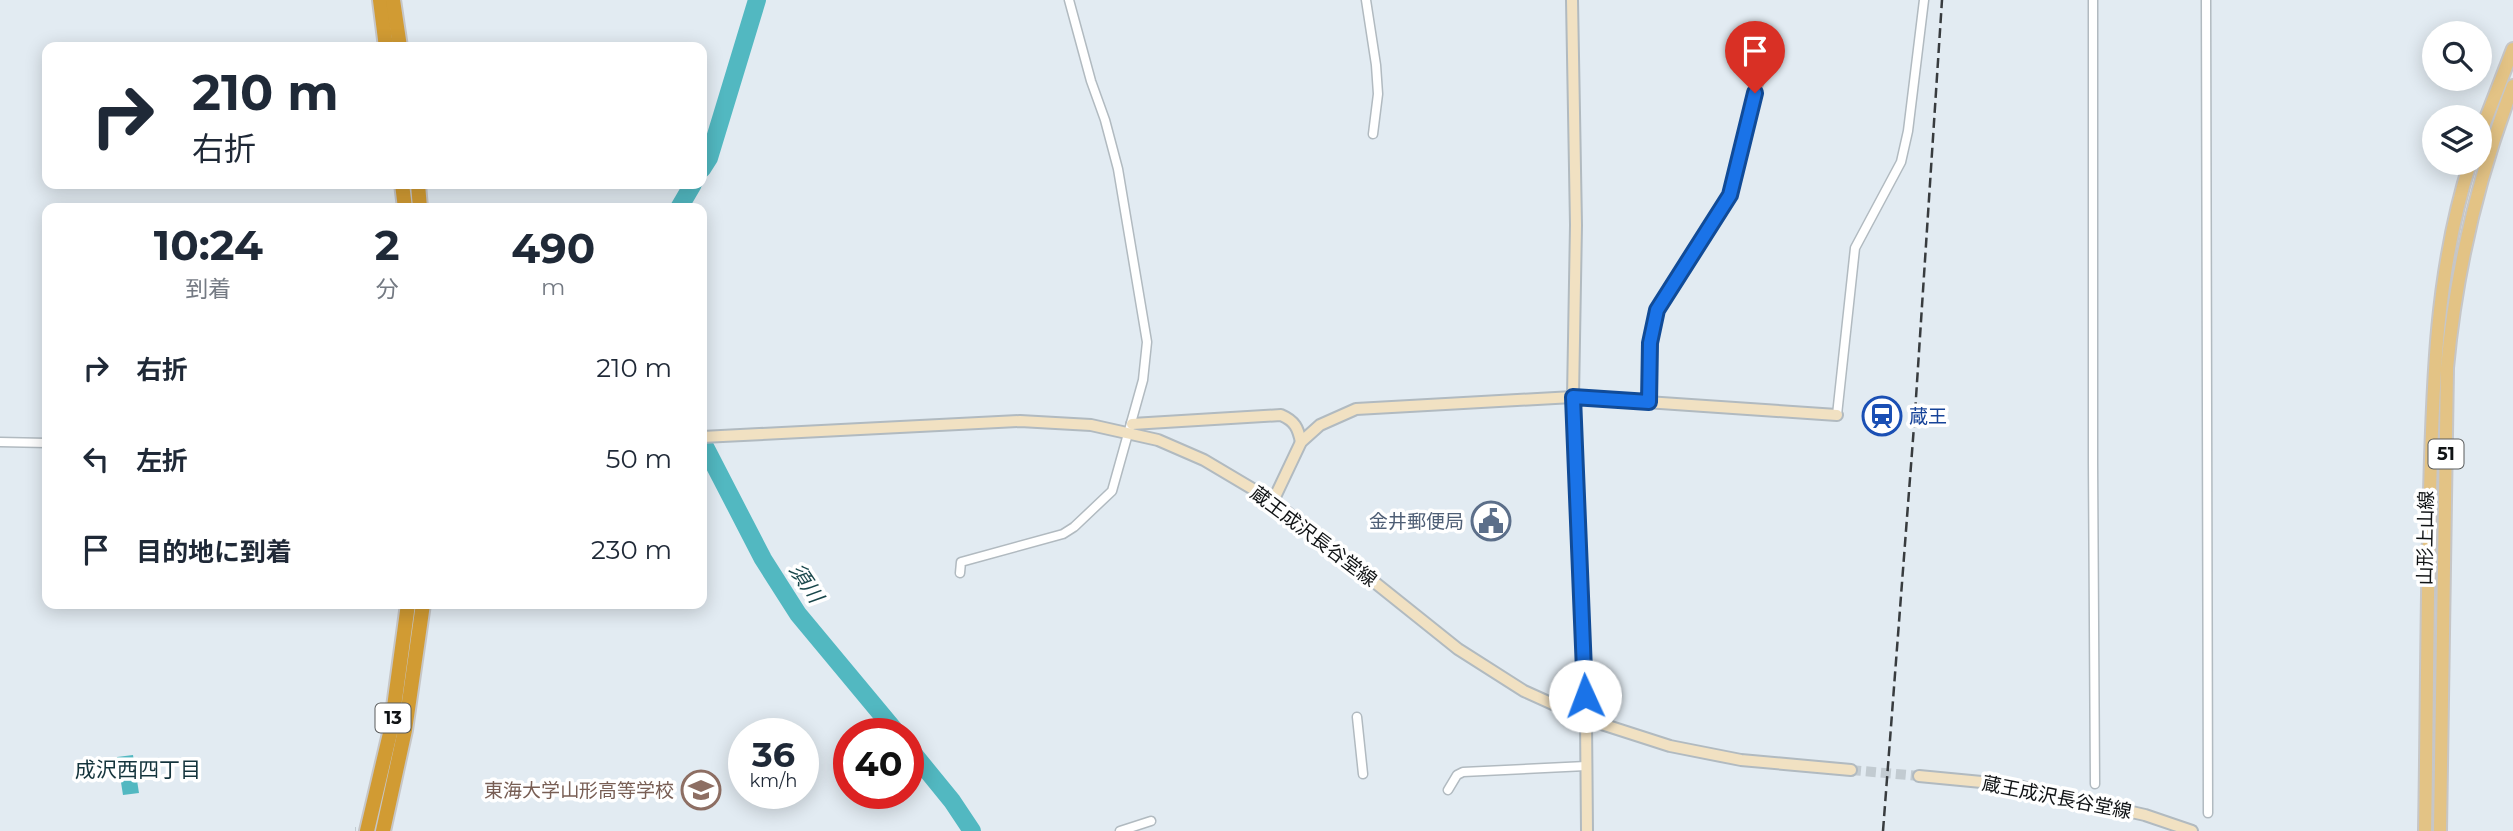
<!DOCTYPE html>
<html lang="ja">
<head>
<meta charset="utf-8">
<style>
	:root { --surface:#fff; --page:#f2f2f3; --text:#1f2937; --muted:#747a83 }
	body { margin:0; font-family:Montserrat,"Noto Sans JP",sans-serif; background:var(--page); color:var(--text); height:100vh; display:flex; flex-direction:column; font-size:26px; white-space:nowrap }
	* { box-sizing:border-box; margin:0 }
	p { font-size:23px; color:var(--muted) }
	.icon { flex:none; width:38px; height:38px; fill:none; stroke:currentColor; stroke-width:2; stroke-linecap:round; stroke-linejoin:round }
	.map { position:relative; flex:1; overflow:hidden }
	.side { position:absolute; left:42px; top:203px; width:665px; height:406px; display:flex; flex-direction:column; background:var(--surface); border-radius:14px; box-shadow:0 4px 18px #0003 }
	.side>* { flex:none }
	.hud { position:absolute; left:42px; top:42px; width:665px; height:147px; border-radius:14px; box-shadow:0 4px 18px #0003; background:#fff; color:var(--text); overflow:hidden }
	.controls { position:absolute; left:2422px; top:21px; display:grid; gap:14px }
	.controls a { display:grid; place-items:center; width:70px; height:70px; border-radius:50%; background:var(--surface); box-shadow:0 4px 18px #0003; font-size:35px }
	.speed { position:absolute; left:728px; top:718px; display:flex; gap:14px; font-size:35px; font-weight:700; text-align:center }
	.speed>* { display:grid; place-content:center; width:91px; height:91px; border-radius:50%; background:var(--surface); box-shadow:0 4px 18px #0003; line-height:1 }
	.speed small { font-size:18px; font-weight:400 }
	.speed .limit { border:10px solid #d22; background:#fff; color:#111 }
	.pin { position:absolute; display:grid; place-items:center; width:60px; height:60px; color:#fff; margin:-72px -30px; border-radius:50% 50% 50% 0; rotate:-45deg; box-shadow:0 0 7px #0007 }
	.pin .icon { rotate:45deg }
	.me { position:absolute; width:77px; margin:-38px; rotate:358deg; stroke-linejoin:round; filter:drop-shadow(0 0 5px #0008) }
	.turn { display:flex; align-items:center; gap:24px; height:147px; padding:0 35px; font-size:32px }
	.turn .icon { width:91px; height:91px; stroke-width:2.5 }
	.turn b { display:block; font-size:49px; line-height:60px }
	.eta { display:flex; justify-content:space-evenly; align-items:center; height:119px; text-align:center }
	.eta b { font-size:42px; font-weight:700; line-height:49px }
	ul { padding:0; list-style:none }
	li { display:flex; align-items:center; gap:21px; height:91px; padding:0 35px }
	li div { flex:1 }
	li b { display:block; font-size:26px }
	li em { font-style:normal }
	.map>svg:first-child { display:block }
	.water { fill:#52b8c1 }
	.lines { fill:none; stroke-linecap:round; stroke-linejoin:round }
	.river { stroke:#52b8c1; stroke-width:18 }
	.street-tunnel { stroke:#c2cbd1; stroke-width:8; stroke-dasharray:8 4; stroke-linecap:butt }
	.secondary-tunnel { stroke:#c2cbd1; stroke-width:10; stroke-dasharray:10 5; stroke-linecap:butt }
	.street-casing { stroke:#b1bac0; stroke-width:11 }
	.secondary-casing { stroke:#b1bac0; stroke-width:14 }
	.primary-casing { stroke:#c6c6c7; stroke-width:16 }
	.highway-casing { stroke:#c6c6c7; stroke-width:18 }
	.street { stroke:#fff; stroke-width:8 }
	.secondary { stroke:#f1e1c2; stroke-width:10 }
	.primary { stroke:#e3c385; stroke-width:12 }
	.highway { stroke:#d19b33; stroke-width:14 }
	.rail { stroke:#383c3f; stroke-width:2.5; stroke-dasharray:10 5; stroke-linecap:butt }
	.route-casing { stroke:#114b97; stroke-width:18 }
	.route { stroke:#1a73e8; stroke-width:12 }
	.labels { text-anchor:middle; stroke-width:7; stroke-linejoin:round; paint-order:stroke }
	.shield { fill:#fff; stroke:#585a5b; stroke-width:2 }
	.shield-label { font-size:18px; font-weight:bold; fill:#101315 }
	.transit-label { font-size:19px; fill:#164399; stroke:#fff; text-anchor:start }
	.service-label { font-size:19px; fill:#4e5e75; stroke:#fff; text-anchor:end }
	.street-label { font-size:19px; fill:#101315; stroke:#fff }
	.education-label { font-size:19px; fill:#785e54; stroke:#fff; text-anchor:end }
	.water-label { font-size:21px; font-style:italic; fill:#19474b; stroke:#fff }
	.neighbourhood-label { font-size:21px; fill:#14343c; stroke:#fff }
</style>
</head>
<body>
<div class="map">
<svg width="2513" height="831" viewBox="0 0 2513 831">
	<rect width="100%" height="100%" fill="#e2ebf2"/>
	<polygon class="water" points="133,755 139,793 123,795 117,757"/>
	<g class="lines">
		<g class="river">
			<polyline points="702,169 709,158 757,0"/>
			<polyline points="679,208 693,184"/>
			<polyline points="702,441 763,559 798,614 897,733"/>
			<polyline points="908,747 952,801 972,831"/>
		</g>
		<polyline class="street-tunnel" points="355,831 356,831"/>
		<polyline class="secondary-tunnel" points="1851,770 1919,776"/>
		<defs>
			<g id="street">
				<polyline points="1366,0 1376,65 1378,94 1373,134"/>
				<polyline points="2093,0 2093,462 2095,784"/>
				<polyline points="2206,0 2208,813"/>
				<polyline points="1649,402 1650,343 1657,310 1730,195 1755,93 1767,62 1765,33"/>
				<polyline points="1837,415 1855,248 1901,162 1908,131 1924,0"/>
				<polyline points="0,442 47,443"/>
				<polyline points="960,573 961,562 1063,534 1074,527 1112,491 1143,380 1147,342 1118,169 1105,120 1091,81 1069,0"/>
				<polyline points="1357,717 1363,774"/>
				<polyline points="1448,790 1457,775 1463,772 1586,766"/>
				<polyline points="1120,831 1151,821"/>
			</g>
			<g id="secondary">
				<polyline points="1572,0 1576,225 1573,397 1586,719 1587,831"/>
				<path d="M1132 424 1281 415C1295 421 1298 428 1301 442"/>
				<polyline points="702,437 1020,421 1091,425 1158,440 1204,460 1273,501 1458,649 1524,691 1586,719 1670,746 1741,760 1851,770"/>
				<polyline points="1273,501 1301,442 1320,425 1356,409 1573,397 1837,415"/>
				<polyline points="1919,776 2013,785 2145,815 2192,831"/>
			</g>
			<g id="primary">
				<polyline points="2480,134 2513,49"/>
				<path d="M2425 831C2427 718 2427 605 2430 492 2433 381 2436 270 2470 163"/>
				<path d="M2440 831 2447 368C2456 270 2478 177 2513 86"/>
			</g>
			<g id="highway">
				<polyline points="380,0 386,47"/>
				<polyline points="393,0 400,47"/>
				<polyline points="402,184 405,208"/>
				<polyline points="418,184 420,208"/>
				<polyline points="367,831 391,729 408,604"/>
				<polyline points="383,831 405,730 423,604"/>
			</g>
		</defs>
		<use href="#street" class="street-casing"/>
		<use href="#secondary" class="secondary-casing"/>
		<use href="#primary" class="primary-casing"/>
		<use href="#highway" class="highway-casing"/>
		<use href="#street" class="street"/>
		<use href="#secondary" class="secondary"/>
		<use href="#primary" class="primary"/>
		<use href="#highway" class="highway"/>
		<polyline class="rail" points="1883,831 1915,413 1942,0"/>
	</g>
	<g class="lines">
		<defs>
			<polyline id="route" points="1585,696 1573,397 1649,402 1650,343 1657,310 1730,195 1755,93"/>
		</defs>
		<use href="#route" class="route-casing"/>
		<use href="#route" class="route"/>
	</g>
	<defs>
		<symbol id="station-ring" viewBox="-11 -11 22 22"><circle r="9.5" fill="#fff" stroke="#1a4fb4" stroke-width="1.5"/><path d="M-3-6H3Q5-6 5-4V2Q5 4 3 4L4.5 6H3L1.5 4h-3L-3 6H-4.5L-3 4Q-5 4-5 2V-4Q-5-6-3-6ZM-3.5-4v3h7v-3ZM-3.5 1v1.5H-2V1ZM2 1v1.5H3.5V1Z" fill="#1a4fb4"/></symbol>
		<symbol id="civic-ring" viewBox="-11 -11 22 22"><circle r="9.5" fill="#fff" stroke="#5c6f8a" stroke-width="1.5"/><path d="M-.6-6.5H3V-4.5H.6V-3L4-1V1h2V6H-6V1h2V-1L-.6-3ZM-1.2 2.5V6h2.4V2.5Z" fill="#5c6f8a"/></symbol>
		<symbol id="school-ring" viewBox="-11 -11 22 22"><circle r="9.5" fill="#fff" stroke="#8d6e63" stroke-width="1.5"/><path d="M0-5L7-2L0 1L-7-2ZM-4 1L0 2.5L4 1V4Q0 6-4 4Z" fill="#8d6e63"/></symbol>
	</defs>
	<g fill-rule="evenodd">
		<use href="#station-ring" x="1860" y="394" width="44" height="44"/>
		<use href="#civic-ring" x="1469" y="499" width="44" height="44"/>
		<use href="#school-ring" x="679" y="768" width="44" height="44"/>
	</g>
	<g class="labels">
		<g class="shield">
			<rect x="2428.5" y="439.5" width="35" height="29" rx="5"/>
			<rect x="375.5" y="703.5" width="35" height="29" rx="5"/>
		</g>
		<g class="shield-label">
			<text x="2446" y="460">51</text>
			<text x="393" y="724">13</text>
		</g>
		<g class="transit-label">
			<text x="1909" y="423">蔵王</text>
		</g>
		<g class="service-label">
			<text x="1464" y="528">金井郵便局</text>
		</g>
		<g class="street-label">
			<text transform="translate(1314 536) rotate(37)" y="7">蔵王成沢長谷堂線</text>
			<text transform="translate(2425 538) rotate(-89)" y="7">山形上山線</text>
			<text transform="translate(2057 797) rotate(11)" y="7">蔵王成沢長谷堂線</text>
		</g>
		<g class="education-label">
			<text x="674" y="797">東海大学山形高等学校</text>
		</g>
		<g class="water-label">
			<text transform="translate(806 583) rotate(56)" y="7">須川</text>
		</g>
		<g class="neighbourhood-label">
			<text x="138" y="777">成沢西四丁目</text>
		</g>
	</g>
</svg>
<div class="controls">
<a><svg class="icon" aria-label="search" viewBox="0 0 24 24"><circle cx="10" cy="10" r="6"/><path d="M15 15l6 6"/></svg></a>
<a><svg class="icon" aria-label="layers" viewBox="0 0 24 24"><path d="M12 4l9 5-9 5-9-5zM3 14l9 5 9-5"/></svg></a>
</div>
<div class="speed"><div>36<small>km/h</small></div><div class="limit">40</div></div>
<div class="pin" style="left:1755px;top:93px;background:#d93025"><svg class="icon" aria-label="arrive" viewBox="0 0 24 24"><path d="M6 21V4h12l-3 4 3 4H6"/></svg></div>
<svg class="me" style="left:1585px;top:696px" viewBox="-20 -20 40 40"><circle r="19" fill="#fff"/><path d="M0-13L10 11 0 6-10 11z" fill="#1a73e8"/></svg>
<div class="hud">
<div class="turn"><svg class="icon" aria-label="right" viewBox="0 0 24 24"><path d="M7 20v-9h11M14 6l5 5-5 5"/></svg><div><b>210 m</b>右折</div></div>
</div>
<section class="side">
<div class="eta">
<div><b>10:24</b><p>到着</p></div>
<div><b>2</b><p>分</p></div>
<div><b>490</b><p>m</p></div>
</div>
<ul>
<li><svg class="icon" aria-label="right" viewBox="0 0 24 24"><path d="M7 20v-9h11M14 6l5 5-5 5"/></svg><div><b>右折</b></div><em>210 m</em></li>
<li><svg class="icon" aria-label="left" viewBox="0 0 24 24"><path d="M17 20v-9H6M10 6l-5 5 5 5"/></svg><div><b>左折</b></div><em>50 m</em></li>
<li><svg class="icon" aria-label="arrive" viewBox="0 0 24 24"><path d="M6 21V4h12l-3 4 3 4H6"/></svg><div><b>目的地に到着</b></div><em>230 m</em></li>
</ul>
</section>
</div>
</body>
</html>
